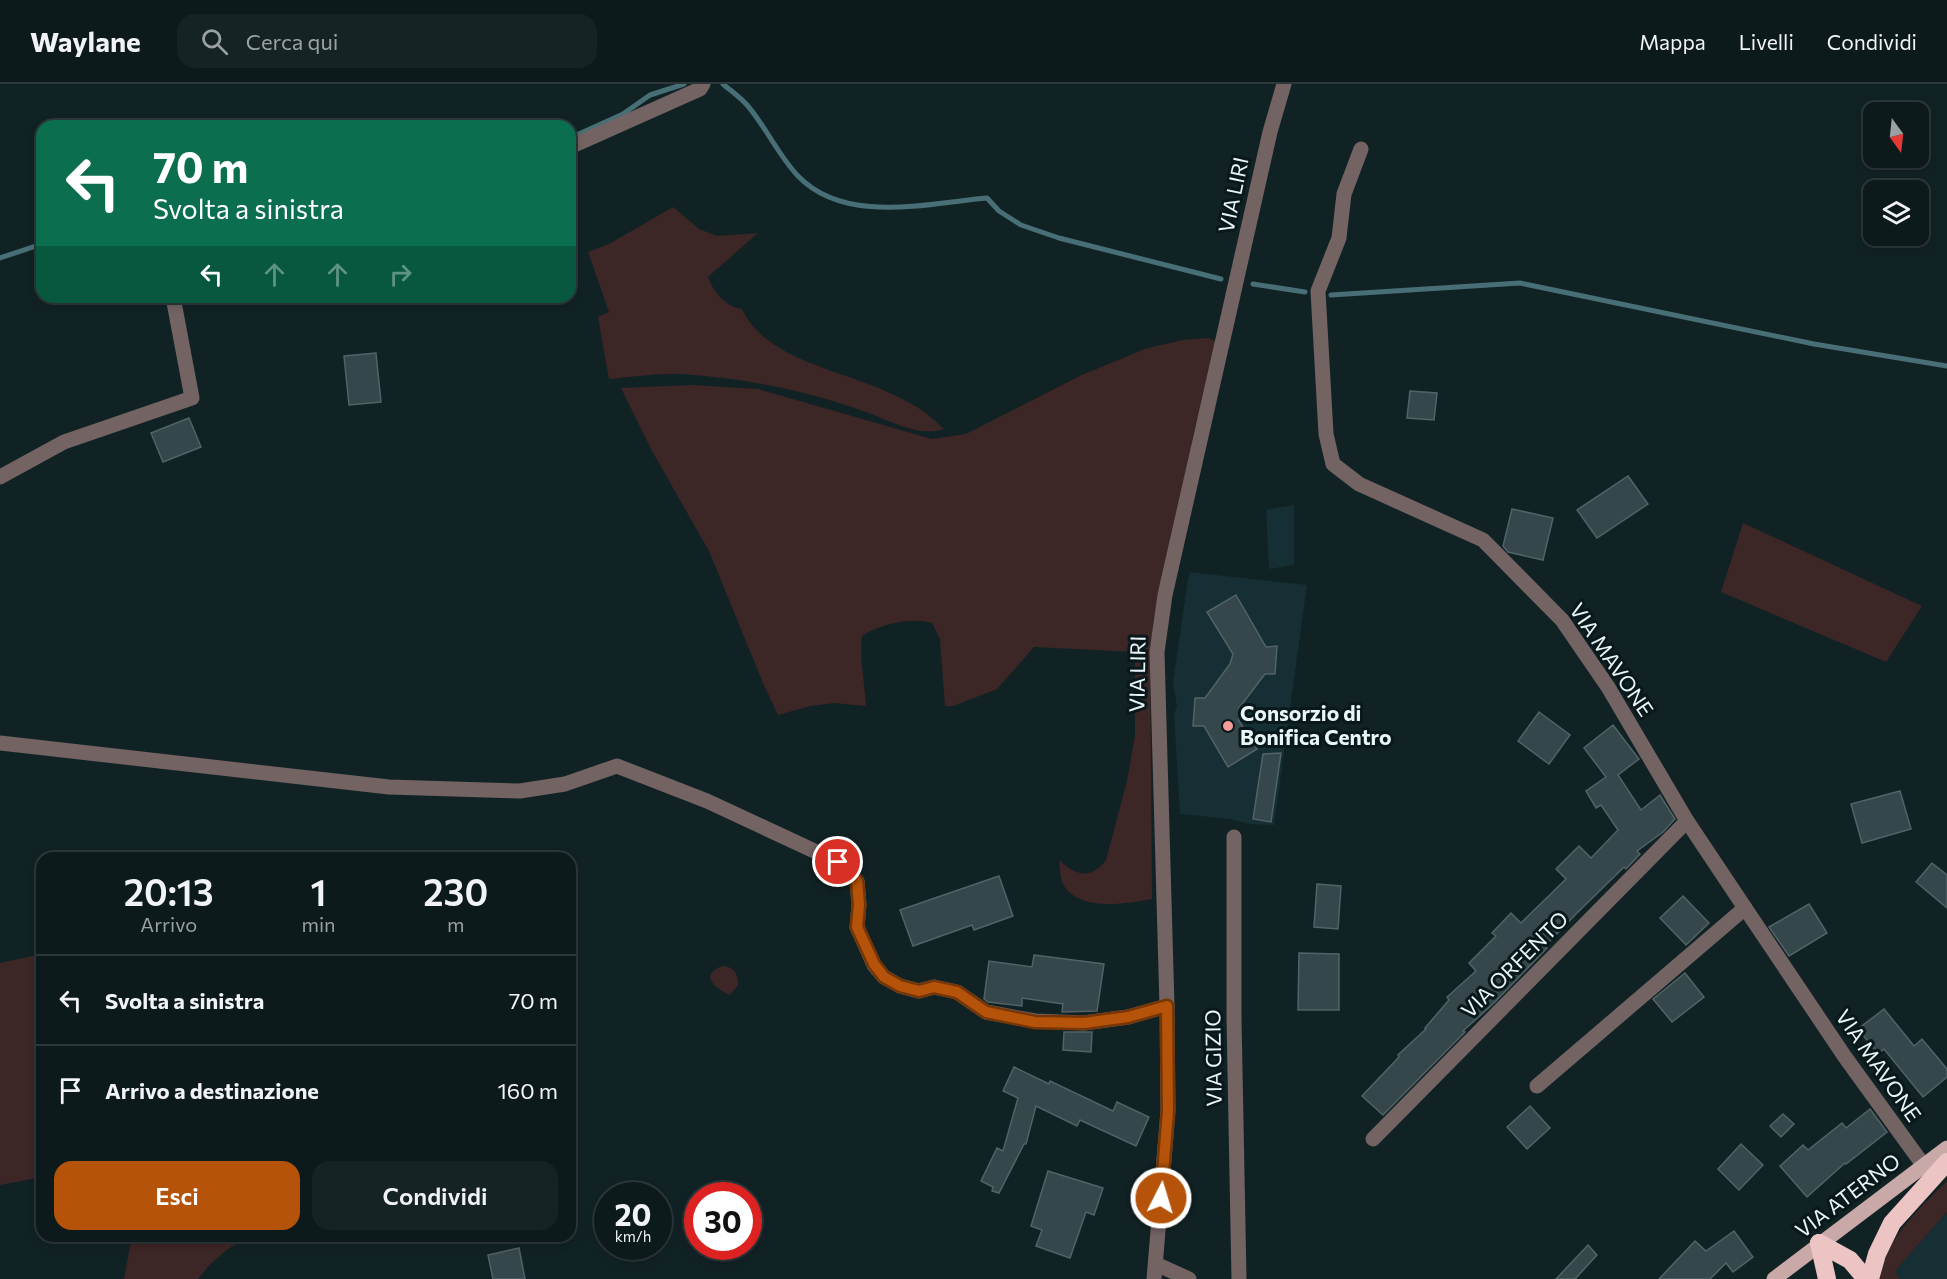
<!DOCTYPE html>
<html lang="it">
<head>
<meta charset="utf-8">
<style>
	:root { --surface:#0d1a1c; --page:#162325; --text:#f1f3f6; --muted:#9aa1a3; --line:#2d383b; --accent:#b45309 }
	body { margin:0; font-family:Commissioner,sans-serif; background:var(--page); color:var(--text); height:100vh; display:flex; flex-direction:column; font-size:22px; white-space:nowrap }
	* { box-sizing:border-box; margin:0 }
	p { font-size:20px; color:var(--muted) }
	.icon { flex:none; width:33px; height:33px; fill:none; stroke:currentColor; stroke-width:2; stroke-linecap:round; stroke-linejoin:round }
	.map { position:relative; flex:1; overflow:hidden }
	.details { position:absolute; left:36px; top:768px; width:540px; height:390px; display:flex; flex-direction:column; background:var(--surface); border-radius:18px; box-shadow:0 3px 9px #0003,0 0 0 2px var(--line) }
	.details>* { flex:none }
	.top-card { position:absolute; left:36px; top:36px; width:540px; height:183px; border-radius:18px; box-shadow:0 3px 9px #0003,0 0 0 2px var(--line); background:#0b6e4f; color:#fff; overflow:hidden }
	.needle { width:39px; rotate:165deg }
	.fabs { position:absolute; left:1863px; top:18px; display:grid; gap:12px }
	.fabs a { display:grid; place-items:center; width:66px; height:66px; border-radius:12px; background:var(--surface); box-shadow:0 3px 9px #0003,0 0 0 2px var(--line); font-size:30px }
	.speed { position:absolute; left:594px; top:1098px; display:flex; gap:12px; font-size:30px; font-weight:700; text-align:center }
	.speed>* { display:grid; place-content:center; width:78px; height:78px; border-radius:50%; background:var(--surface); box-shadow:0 3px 9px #0003,0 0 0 2px var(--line); line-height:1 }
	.speed small { font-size:15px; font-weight:400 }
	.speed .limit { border:9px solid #d22; background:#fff; color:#111 }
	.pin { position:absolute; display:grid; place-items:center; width:51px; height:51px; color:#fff; margin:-26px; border:3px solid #fff; border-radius:50%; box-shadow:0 2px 6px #0007 }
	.me { position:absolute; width:66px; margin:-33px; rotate:5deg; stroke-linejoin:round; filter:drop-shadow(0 0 4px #0008) }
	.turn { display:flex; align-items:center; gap:21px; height:126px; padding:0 18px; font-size:27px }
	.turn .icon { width:78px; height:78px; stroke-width:2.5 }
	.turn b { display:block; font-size:42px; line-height:51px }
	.lanes { display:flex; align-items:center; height:57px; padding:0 18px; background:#0003; justify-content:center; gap:30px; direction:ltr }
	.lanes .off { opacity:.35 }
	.eta { display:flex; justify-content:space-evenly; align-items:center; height:102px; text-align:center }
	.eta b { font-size:36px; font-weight:600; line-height:42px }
	.primary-button { display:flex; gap:12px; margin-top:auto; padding:12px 18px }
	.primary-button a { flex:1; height:69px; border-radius:18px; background:var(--accent); color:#fff; font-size:24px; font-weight:600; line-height:69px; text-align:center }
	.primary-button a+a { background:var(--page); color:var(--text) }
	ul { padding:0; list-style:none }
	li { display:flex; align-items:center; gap:18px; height:90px; padding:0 18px; border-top:2px solid var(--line) }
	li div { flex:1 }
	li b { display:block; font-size:22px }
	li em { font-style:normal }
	header { display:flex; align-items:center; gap:36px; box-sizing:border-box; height:84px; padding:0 30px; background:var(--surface); border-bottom:2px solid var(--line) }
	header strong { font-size:28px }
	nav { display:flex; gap:33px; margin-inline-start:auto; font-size:21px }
	.search { width:420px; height:54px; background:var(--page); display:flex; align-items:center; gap:15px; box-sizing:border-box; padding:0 21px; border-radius:18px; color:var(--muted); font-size:22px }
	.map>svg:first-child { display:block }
	.built { fill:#152f34 }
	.green { fill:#3d2626 }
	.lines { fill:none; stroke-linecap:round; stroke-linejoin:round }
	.stream { stroke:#486f76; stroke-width:5 }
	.building { fill:#35474a; stroke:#516367; stroke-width:1.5 }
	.street { stroke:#736363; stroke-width:15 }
	.primary { stroke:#c9a9a8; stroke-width:15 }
	.highway { stroke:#ecc4c3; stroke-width:18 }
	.route-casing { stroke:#753606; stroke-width:15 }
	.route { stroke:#b45309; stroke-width:10 }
	.poi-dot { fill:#f59b9a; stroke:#08181b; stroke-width:2 }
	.labels { text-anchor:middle; stroke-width:6; stroke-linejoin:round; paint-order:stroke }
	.street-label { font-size:21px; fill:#eaf5f7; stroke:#08181b }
	.poi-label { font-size:21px; font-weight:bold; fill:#eaf5f7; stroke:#08181b; text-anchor:start }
</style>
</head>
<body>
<header>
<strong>Waylane</strong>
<div class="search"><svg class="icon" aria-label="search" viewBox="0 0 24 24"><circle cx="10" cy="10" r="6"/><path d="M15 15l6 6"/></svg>Cerca qui</div>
<nav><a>Mappa</a><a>Livelli</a><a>Condividi</a></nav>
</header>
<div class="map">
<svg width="1947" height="1195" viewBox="0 0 1947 1195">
	<rect width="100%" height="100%" fill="#112225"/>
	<g class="built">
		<polygon points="1294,421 1294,481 1269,485 1266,426"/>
		<polygon points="1189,488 1307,501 1274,741 1248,740 1231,735 1180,730 1174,630 1177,622 1173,599"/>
		<polygon points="1947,1128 1947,1195 1899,1195 1895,1187"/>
	</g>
	<g class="green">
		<path d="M673 123 699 145 717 152 758 149 708 193C713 208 726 223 742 225 762 269 823 283 865 299 882 305 900 313 915 322 926 328 935 337 944 345 919 354 889 336 866 328 807 307 744 294 682 290 658 289 633 293 609 295L598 233 609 228 588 168 609 160Z"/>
		<path d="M1208 254 1219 258 1194 347 1150 563 1152 815C1125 820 1079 828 1063 800 1060 794 1060 784 1059 776 1076 792 1091 796 1106 776L1127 697 1135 652V568L1034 563 997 605 953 622H945L940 555 932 539C910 533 880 540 862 552 859 574 865 600 866 622L834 619 810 622 778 631 763 599 709 467 652 367 621 304 693 301 758 305 932 355 966 350 1082 291 1145 265 1182 256Z"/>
		<polygon points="1743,439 1922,522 1886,578 1721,508"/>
		<polygon points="42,870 42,1093 0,1101 0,879"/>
		<path d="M723 882C734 883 738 889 738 901L730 911C715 905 698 890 723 882Z"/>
		<path d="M1947 1097V1128L1895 1187 1899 1195H1880C1886 1154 1919 1125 1947 1097Z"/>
		<path d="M132 1152H253C230 1161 213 1175 198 1195H124Z"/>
	</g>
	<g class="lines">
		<g class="stream">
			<path d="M723 0C731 7 740 13 747 21 766 43 778 71 798 92 845 141 928 119 987 114L999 127 1021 141 1059 154 1221 195"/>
			<polyline points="570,54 623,30 650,11 684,0"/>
			<polyline points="0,174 42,160"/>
			<polyline points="1253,200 1305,208"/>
			<polyline points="1331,211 1520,199 1814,260 1947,282"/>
		</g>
	</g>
	<g class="building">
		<polygon points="376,269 381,318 349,321 344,272"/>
		<polygon points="1410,307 1437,309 1434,336 1407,334"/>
		<polygon points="189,334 201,363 163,378 151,349"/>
		<polygon points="1628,392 1648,420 1597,454 1577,426"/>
		<polygon points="1512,425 1553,434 1543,476 1508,468 1503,462"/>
		<polygon points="1236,511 1266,563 1277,562 1275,590 1265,590 1239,624 1239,637 1257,665 1228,683 1204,642 1193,642 1195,614 1205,614 1230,580 1233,570 1207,528"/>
		<polygon points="1539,628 1570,651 1549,680 1518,657"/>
		<polygon points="1613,641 1639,675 1618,691 1641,726 1660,711 1675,735 1663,748 1637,767 1640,770 1626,785 1624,783 1576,830 1545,862 1547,864 1494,919 1463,947 1465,948 1383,1031 1362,1012 1399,973 1398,971 1426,945 1425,944 1449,916 1447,913 1476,887 1469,879 1496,852 1492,849 1511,829 1521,839 1566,795 1556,785 1579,762 1591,774 1618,746 1601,721 1596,724 1586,707 1606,693 1584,664"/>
		<polygon points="1281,669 1271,738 1253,735 1263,670"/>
		<polygon points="1900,707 1911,745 1862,759 1851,720"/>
		<polygon points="1932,779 1947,791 1947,824 1916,798"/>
		<polygon points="999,792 1013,832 974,846 972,841 913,862 900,826"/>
		<polygon points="1317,800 1341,802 1338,845 1314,843"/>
		<polygon points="1683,812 1709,839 1686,861 1660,834"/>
		<polygon points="1809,820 1827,849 1789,872 1769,843"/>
		<polygon points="1299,869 1339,870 1339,926 1298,926"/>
		<polygon points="1034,871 1104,880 1097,927 1062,928 1063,920 1022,914 1022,922 988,918 984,915 989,877 1032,883"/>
		<polygon points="1685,889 1704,913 1672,938 1653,915"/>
		<polygon points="1884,925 1914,962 1922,955 1947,985 1947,993 1923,1013 1884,965 1878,970 1858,945"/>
		<polygon points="1064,948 1092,948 1091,968 1063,966"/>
		<polygon points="1014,983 1049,1000 1050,997 1113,1027 1117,1018 1149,1033 1136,1062 1080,1036 1077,1042 1036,1022 1026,1060 1024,1060 999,1109 992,1107 993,1103 981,1097 997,1064 1003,1067 1018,1014 1003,1007"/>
		<polygon points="1530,1022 1550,1044 1527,1065 1507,1043"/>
		<polygon points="1870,1025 1887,1048 1846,1080 1845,1079 1807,1113 1780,1082 1803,1061 1808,1066 1842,1039 1846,1044"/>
		<polygon points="1783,1030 1794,1040 1781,1053 1770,1042"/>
		<polygon points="1741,1060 1763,1081 1739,1106 1718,1085"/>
		<polygon points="1048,1087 1103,1104 1094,1131 1086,1128 1070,1174 1036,1162 1042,1146 1031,1142"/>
		<polygon points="1734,1147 1753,1173 1733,1188 1726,1179 1710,1195 1659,1195 1695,1157 1706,1167"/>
		<polygon points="1588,1161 1597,1171 1575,1195 1556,1195"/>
		<polygon points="519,1164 525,1195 493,1195 488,1171"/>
	</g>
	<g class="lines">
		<g class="street">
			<polyline points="570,63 700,5 703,0"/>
			<polyline points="1361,65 1344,110 1339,154 1318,207 1326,350 1333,380 1359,400 1483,456 1562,536 1608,603 1687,737 1745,824 1845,973 1924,1082"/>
			<polyline points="0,393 64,358 192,314 173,213"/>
			<polyline points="0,659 389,703 520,707 565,700 617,682 707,717 838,778 857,797 859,821 857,843 874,881 884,893 900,902 919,907 934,903 957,908 986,928 1035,937 1084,939 1128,933 1167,922"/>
			<polyline points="1234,753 1234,934 1239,1195"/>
			<polyline points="1537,1002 1745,824"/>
			<polyline points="1373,1055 1687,737"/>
			<polyline points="1156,1180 1189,1195"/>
			<polyline points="1154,1195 1168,1027 1167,922 1157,568 1165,511 1270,48 1284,0"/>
		</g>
		<polyline class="primary" points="1774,1195 1947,1064"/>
		<g class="highway">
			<polyline points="1819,1159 1850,1176 1866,1195"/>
			<polyline points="1819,1159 1827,1195"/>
			<polyline points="1870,1195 1877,1170 1892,1139 1947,1078"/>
		</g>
	</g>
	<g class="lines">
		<defs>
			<polyline id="route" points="838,778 857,797 859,821 857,843 874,880 884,893 900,902 919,907 934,903 957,908 986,928 1035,938 1084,939 1128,933 1167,922 1168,1027 1161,1114"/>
		</defs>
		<use href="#route" class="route-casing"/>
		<use href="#route" class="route"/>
	</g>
	<circle class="poi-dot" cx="1228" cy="642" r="6"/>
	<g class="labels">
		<g class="street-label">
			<text transform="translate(1234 111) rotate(-78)" y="7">VIA LIRI</text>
			<text transform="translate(1611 576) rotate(56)" y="7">VIA MAVONE</text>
			<text transform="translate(1138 590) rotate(-89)" y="7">VIA LIRI</text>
			<text transform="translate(1515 881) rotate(-45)" y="7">VIA ORFENTO</text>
			<text transform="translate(1214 974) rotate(-91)" y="7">VIA GIZIO</text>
			<text transform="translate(1878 982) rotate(55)" y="7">VIA MAVONE</text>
			<text transform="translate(1848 1112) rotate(-37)" y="7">VIA ATERNO</text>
		</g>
		<g class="poi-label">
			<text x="1240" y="637">Consorzio di<tspan x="1240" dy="24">Bonifica Centro</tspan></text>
		</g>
	</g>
</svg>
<div class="fabs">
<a><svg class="needle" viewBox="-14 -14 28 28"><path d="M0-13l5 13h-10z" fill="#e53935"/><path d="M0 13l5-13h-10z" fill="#9aa1a3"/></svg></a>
<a><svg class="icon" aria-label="layers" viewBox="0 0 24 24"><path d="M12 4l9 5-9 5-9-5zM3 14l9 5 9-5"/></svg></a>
</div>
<div class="speed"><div>20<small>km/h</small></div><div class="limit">30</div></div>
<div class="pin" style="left:838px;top:778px;background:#d93025"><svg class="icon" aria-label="arrive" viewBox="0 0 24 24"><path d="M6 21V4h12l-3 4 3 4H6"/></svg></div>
<svg class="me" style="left:1161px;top:1114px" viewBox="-20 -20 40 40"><circle r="17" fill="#b45309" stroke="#fff" stroke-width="3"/><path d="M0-11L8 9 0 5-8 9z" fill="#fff"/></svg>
<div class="top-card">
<div class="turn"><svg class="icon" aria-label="left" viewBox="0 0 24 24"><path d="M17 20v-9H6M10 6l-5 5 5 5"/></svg><div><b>70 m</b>Svolta a sinistra</div></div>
<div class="lanes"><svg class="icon" aria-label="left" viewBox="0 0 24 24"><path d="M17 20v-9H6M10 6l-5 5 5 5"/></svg><svg class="icon off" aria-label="ahead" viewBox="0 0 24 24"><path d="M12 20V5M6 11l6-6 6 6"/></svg><svg class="icon off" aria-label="ahead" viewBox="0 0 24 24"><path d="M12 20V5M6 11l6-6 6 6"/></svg><svg class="icon off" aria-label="right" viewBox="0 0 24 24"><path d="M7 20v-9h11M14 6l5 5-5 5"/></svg></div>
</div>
<section class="details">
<div class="eta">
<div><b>20:13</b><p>Arrivo</p></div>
<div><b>1</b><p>min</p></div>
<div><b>230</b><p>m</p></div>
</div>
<ul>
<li><svg class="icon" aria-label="left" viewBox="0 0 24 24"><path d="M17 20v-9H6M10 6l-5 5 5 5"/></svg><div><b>Svolta a sinistra</b></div><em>70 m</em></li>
<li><svg class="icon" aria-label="arrive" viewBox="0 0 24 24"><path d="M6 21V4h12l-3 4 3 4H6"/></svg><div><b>Arrivo a destinazione</b></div><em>160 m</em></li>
</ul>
<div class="primary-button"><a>Esci</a><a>Condividi</a></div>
</section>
</div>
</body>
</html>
